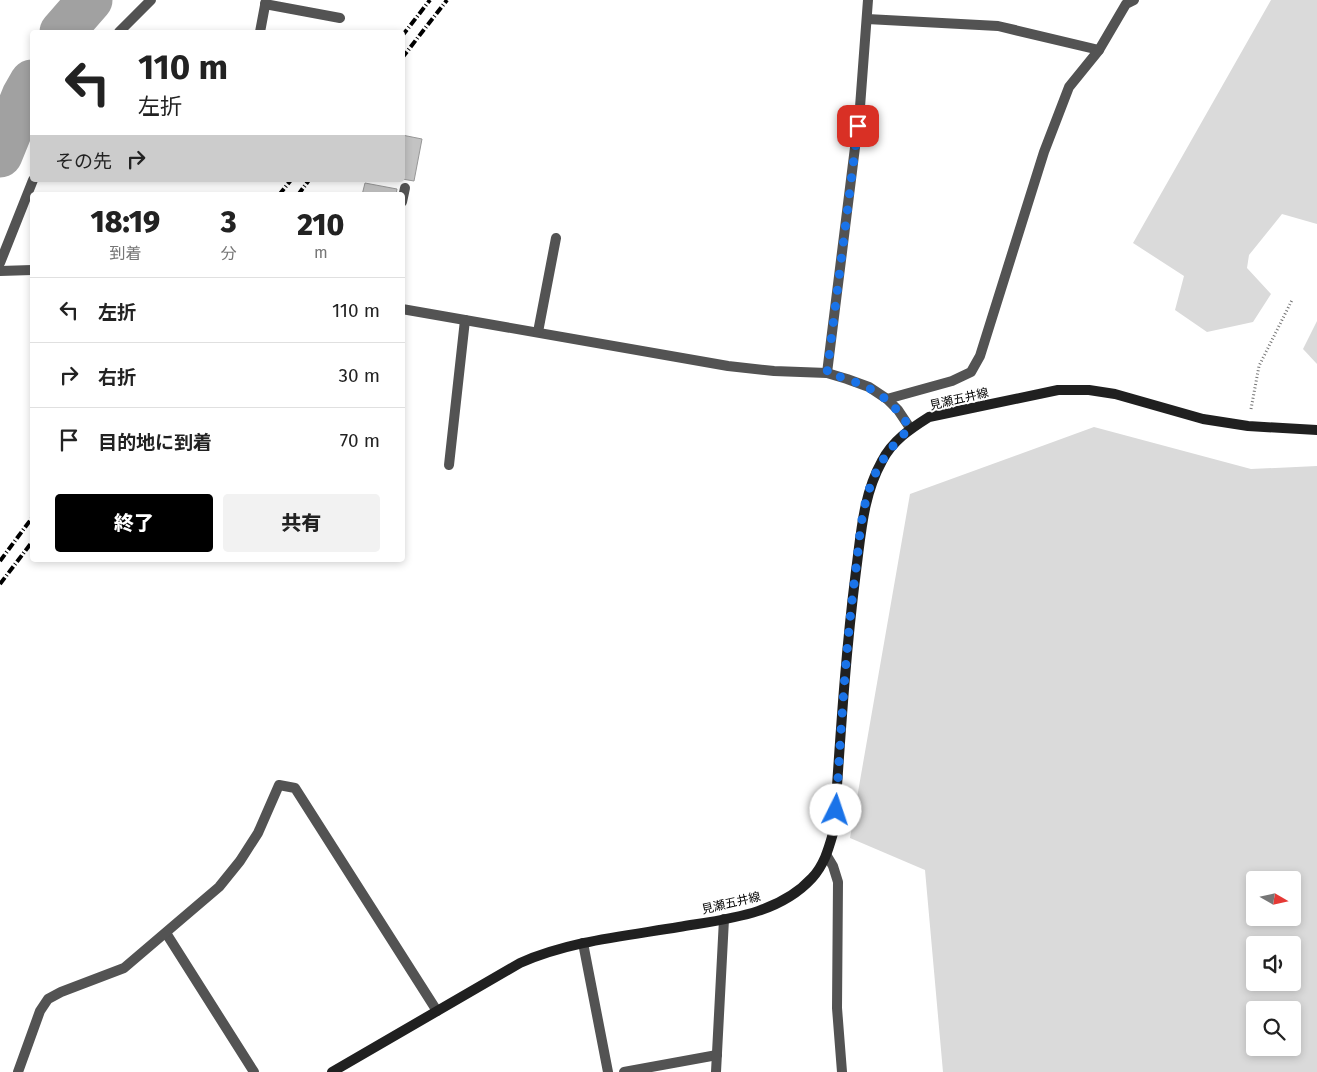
<!DOCTYPE html>
<html lang="ja">
<head>
<meta charset="utf-8">
<style>
	:root { --surface:#fff; --page:#f2f2f2; --text:#222; --muted:#767676; --line:#e0e0e0; --accent:#000 }
	body { margin:0; font-family:"Fira Sans","Noto Sans JP",sans-serif; background:var(--page); color:var(--text); height:100vh; display:flex; flex-direction:column; font-size:19px; white-space:nowrap }
	* { box-sizing:border-box; margin:0 }
	p { font-size:16px; color:var(--muted) }
	.icon { flex:none; width:28px; height:28px; fill:none; stroke:currentColor; stroke-width:2; stroke-linecap:round; stroke-linejoin:round }
	.map { position:relative; flex:1; overflow:hidden }
	.panel { position:absolute; left:30px; top:192px; width:375px; height:370px; display:flex; flex-direction:column; background:var(--surface); border-radius:5px; box-shadow:0 2px 8px #0003 }
	.panel>* { flex:none }
	.banner { position:absolute; left:30px; top:30px; width:375px; height:152px; border-radius:5px; box-shadow:0 2px 8px #0003; background:#fff; color:var(--text); overflow:hidden }
	.needle { width:32px; rotate:99deg }
	.fabs { position:absolute; left:1246px; top:871px; display:grid; gap:10px }
	.fabs a { display:grid; place-items:center; width:55px; height:55px; border-radius:5px; background:var(--surface); box-shadow:0 2px 8px #0003; font-size:25px }
	.pin { position:absolute; display:grid; place-items:center; width:42px; height:42px; color:#fff; margin:-21px; border-radius:10px; box-shadow:0 2px 8px #0006 }
	.me { position:absolute; width:55px; margin:-28px; rotate:4deg; stroke-linejoin:round; filter:drop-shadow(0 0 4px #0008) }
	.turn { display:flex; align-items:center; gap:18px; height:105px; padding:0 25px; font-size:22px }
	.turn .icon { width:65px; height:65px; stroke-width:2.5 }
	.turn b { display:block; font-size:35px; line-height:42px }
	.then { display:flex; align-items:center; height:48px; padding:0 25px; background:#0003; gap:10px; font-size:19px }
	.eta { display:flex; justify-content:space-evenly; align-items:center; height:85px; text-align:center }
	.eta b { font-size:30px; font-weight:800; line-height:35px }
	.primary-button { display:flex; gap:10px; margin-top:auto; padding:10px 25px }
	.primary-button a { flex:1; height:58px; border-radius:5px; background:var(--accent); color:#fff; font-size:20px; font-weight:800; line-height:58px; text-align:center }
	.primary-button a+a { background:var(--page); color:var(--text) }
	ul { padding:0; list-style:none }
	li { display:flex; align-items:center; gap:15px; height:65px; padding:0 25px; border-top:1px solid var(--line) }
	li div { flex:1 }
	li b { display:block; font-size:19px }
	li em { font-style:normal }
	.map>svg:first-child { display:block }
	.green { fill:#dadada; fill-rule:evenodd }
	.lines { fill:none; stroke-linecap:round; stroke-linejoin:round }
	.river { stroke:#a1a1a1; stroke-width:45 }
	.building { fill:#c3c3c3; stroke:#979797 }
	.path { stroke:#757575; stroke-width:3; stroke-dasharray:1 2.5; stroke-linecap:butt }
	.street { stroke:#535353; stroke-width:10 }
	.secondary { stroke:#202020; stroke-width:10 }
	.rail { stroke:#000; stroke-width:4; stroke-dasharray:8 2.5 1 2.5; stroke-linecap:butt }
	.route { stroke:#1a73e8; stroke-width:9; stroke-dasharray:0 16.2 }
	.labels { text-anchor:middle; stroke-width:4; stroke-linejoin:round; paint-order:stroke }
	.street-label { font-size:12px; fill:#000; stroke:#fff }
</style>
</head>
<body>
<div class="map">
<svg width="1317" height="1072" viewBox="0 0 1317 1072">
	<rect width="100%" height="100%" fill="#fff"/>
	<g class="green">
		<polygon points="1271,0 1317,0 1317,224 1282,214 1249,255 1247,268 1271,294 1253,322 1207,332 1175,310 1184,276 1133,243"/>
		<polygon points="1317,321 1317,364 1303,349"/>
		<path d="M1094 427 1251 469 1317 466V1072H943L925 870 850 838 910 494ZM1255 880H1292V918H1255ZM1255 945H1292V982H1255ZM1255 1010H1292V1048H1255Z"/>
	</g>
	<g class="lines">
		<g class="river">
			<polyline points="62,32 90,0"/>
			<polyline points="0,155 24,96 32,82"/>
		</g>
	</g>
	<g class="building">
		<polygon points="402,135 422,139 414,181 402,179"/>
		<polygon points="365,183 397,189 396,195 362,195"/>
	</g>
	<g class="lines">
		<polyline class="path" points="1251,409 1259,366 1292,300"/>
		<g class="street">
			<polyline points="265,4 340,18"/>
			<polyline points="867,19 998,26 1099,50"/>
			<polyline points="119,32 151,0"/>
			<polyline points="260,32 266,0"/>
			<polyline points="402,202 405,188"/>
			<polyline points="0,263 33,180"/>
			<polyline points="0,271 32,270"/>
			<polyline points="402,309 728,366 774,371 827,373 847,379 869,387 887,399 898,410 910,428"/>
			<polyline points="538,332 556,238"/>
			<polyline points="827,373 860,107 868,0"/>
			<polyline points="887,399 952,381 971,372 980,356 1044,152 1069,87 1099,50 1126,4 1134,0"/>
			<polyline points="449,465 465,320"/>
			<polyline points="827,856 833,866 838,882 837,1008 842,1072"/>
			<polyline points="166,933 254,1072"/>
			<polyline points="583,943 608,1072"/>
			<polyline points="18,1072 40,1011 48,999 61,992 124,968 219,887 240,861 258,833 279,785 295,788 437,1011"/>
			<polyline points="624,1072 717,1055"/>
			<polyline points="716,1072 724,919"/>
		</g>
		<path class="secondary" d="M332 1072 520 963C570 941 625 936 679 927 726 919 778 915 812 878 825 864 829 847 834 830 840 743 845 657 856 571 861 534 863 495 882 461 892 441 910 429 929 417L1058 390H1089L1115 394 1203 419 1248 426 1317 430"/>
		<g class="rail">
			<polyline points="402,36 430,0"/>
			<polyline points="402,58 447,0"/>
			<polyline points="279,195 291,180"/>
			<polyline points="298,195 309,180"/>
			<polyline points="0,561 32,518"/>
			<polyline points="0,584 32,542"/>
		</g>
	</g>
	<g class="lines">
		<path class="route" d="M836 810C841 732 845 654 855 576 859 547 860 515 870 487 878 463 892 445 910 428 888 393 866 384 827 373L858 126"/>
	</g>
	<g class="labels">
		<g class="street-label">
			<text transform="translate(959 399) rotate(-13)" y="4">見瀬五井線</text>
			<text transform="translate(731 903) rotate(-13)" y="4">見瀬五井線</text>
		</g>
	</g>
</svg>
<div class="fabs">
<a><svg class="needle" viewBox="-14 -14 28 28"><path d="M0-13l5 13h-10z" fill="#e53935"/><path d="M0 13l5-13h-10z" fill="#767676"/></svg></a>
<a><svg class="icon" aria-label="sound" viewBox="0 0 24 24"><path d="M4 9h4l5-4v14l-5-4H4zM17 9q2 3 0 6"/></svg></a>
<a><svg class="icon" aria-label="search" viewBox="0 0 24 24"><circle cx="10" cy="10" r="6"/><path d="M15 15l6 6"/></svg></a>
</div>
<div class="pin" style="left:858px;top:126px;background:#d93025"><svg class="icon" aria-label="arrive" viewBox="0 0 24 24"><path d="M6 21V4h12l-3 4 3 4H6"/></svg></div>
<svg class="me" style="left:836px;top:810px" viewBox="-20 -20 40 40"><circle r="19" fill="#fff"/><path d="M0-13L10 11 0 6-10 11z" fill="#1a73e8"/></svg>
<div class="banner">
<div class="turn"><svg class="icon" aria-label="left" viewBox="0 0 24 24"><path d="M17 20v-9H6M10 6l-5 5 5 5"/></svg><div><b>110 m</b>左折</div></div>
<div class="then">その先<svg class="icon" aria-label="right" viewBox="0 0 24 24"><path d="M7 20v-9h11M14 6l5 5-5 5"/></svg></div>
</div>
<section class="panel">
<div class="eta">
<div><b>18:19</b><p>到着</p></div>
<div><b>3</b><p>分</p></div>
<div><b>210</b><p>m</p></div>
</div>
<ul>
<li><svg class="icon" aria-label="left" viewBox="0 0 24 24"><path d="M17 20v-9H6M10 6l-5 5 5 5"/></svg><div><b>左折</b></div><em>110 m</em></li>
<li><svg class="icon" aria-label="right" viewBox="0 0 24 24"><path d="M7 20v-9h11M14 6l5 5-5 5"/></svg><div><b>右折</b></div><em>30 m</em></li>
<li><svg class="icon" aria-label="arrive" viewBox="0 0 24 24"><path d="M6 21V4h12l-3 4 3 4H6"/></svg><div><b>目的地に到着</b></div><em>70 m</em></li>
</ul>
<div class="primary-button"><a>終了</a><a>共有</a></div>
</section>
</div>
</body>
</html>
